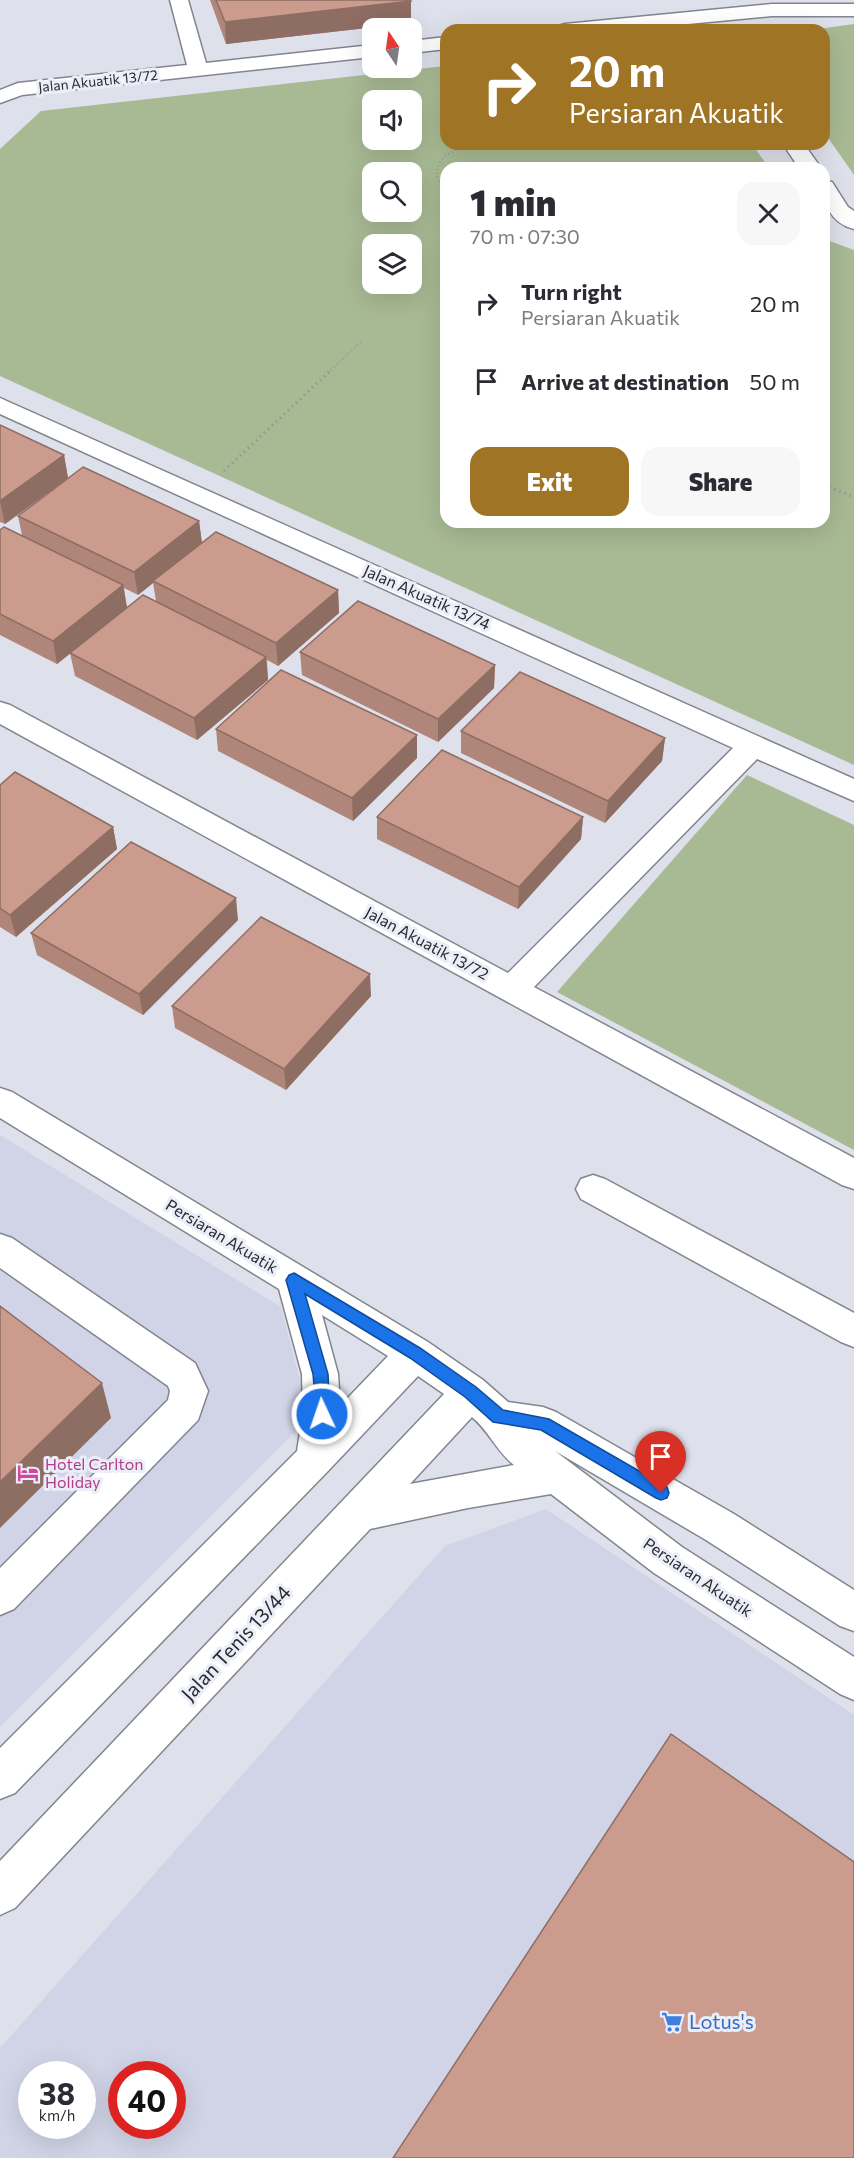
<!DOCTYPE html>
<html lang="en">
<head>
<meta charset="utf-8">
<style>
	:root { --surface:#fff; --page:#f7f7f7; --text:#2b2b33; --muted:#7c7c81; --accent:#9f7424 }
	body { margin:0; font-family:Commissioner,sans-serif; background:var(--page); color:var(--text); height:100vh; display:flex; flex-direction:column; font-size:22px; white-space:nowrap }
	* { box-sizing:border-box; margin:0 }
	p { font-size:20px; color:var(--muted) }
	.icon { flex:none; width:33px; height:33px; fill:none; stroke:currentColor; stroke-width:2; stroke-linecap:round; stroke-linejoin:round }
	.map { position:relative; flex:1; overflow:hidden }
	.details { position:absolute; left:440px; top:162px; width:390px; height:366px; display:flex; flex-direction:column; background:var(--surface); border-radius:18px; box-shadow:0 6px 24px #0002 }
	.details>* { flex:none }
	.top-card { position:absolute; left:440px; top:24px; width:390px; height:126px; border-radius:18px; box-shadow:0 6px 24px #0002; background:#9f7424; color:#fff; overflow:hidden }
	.needle { width:39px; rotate:347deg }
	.controls { position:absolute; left:362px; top:18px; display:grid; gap:12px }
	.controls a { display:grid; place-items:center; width:60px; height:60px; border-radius:12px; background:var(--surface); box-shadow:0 6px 24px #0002; font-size:30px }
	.speed { position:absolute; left:18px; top:2061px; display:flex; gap:12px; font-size:30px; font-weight:700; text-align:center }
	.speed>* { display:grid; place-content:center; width:78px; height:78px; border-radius:50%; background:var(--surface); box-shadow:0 6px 24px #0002; line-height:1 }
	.speed small { font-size:15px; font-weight:400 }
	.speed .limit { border:9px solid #d22; background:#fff; color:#111 }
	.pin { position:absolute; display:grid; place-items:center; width:51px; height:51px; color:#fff; margin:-62px -26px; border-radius:50% 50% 50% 0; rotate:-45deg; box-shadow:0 0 6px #0007 }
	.pin .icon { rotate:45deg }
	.me { position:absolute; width:66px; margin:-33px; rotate:357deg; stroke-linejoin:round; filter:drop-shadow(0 0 4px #0008) }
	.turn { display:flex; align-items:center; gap:21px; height:126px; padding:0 30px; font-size:27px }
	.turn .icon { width:78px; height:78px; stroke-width:2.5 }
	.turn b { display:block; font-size:42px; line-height:51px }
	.round { display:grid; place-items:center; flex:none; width:63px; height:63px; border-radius:18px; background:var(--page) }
	.overview { display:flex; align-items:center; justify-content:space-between; height:102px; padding:0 30px }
	h1 { font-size:36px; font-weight:800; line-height:45px }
	.action { display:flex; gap:12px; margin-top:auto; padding:12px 30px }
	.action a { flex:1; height:69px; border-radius:18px; background:var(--accent); color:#fff; font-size:24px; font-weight:800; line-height:69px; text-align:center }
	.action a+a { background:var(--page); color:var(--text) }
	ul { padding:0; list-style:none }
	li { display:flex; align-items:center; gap:18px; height:78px; padding:0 30px }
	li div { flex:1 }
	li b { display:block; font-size:22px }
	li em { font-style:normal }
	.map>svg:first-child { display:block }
	.built { fill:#d0d4e6; fill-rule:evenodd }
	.green { fill:#a8ba94; fill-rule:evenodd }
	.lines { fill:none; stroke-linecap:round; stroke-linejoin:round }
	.minor-casing { stroke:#83858e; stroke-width:3 }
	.path-far1 { stroke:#95979f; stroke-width:2; stroke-dasharray:1 3; stroke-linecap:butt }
	.path { stroke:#95979f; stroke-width:3; stroke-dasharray:1.5 4; stroke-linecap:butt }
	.minor { fill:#fff; fill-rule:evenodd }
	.wall { fill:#af8679 }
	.shaded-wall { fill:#8e6d63 }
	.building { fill:#cb9c8d; stroke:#8e6d63; stroke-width:1.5 }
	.route { fill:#1a73e8; stroke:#114b97; stroke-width:1.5 }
	.labels { text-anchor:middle; stroke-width:6; stroke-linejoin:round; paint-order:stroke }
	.far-street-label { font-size:14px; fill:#2a2b2f; stroke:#ebedf8 }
	.street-label { font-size:16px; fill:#2a2b2f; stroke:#ebedf8 }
	.hotel-label { font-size:16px; fill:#b23c85; stroke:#ebedf8; text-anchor:start }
	.near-street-label { font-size:20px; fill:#2a2b2f; stroke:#ebedf8 }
	.near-shop-label { font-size:20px; fill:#366cbe; stroke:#ebedf8; text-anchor:start }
</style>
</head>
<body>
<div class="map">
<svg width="854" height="2158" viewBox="0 0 854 2158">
	<rect width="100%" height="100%" fill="#dee0eb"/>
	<g class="built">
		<polygon points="0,1135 281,1307 301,1384 299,1428 0,1727"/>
		<path d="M546 1509 854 1715V2158H0V2048L445 1546ZM32 2074H82V2126H32ZM122 2074H172V2126H122Z"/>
	</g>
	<g class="green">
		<polygon points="854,24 854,175 824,132 824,30 811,30"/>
		<path d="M445 66 446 144H752L769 168H446V522H824V239L854 250V765L0 376V149L41 111ZM372 100H411V140H372ZM372 172H411V212H372ZM372 244H411V284H372Z"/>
		<polygon points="747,775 854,825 854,1150 557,992"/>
	</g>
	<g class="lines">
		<defs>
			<g id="minor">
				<polygon points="170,0 188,0 206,63 372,45 372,57 22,95 0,103 0,90 18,83 187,65"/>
				<polygon points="772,4 854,4 854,16 772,16 625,30 555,30 558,26 565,24"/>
				<polygon points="446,37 446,49 411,53 411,41"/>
				<polygon points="783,144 804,144 821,168 799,168"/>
				<path d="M824 181 832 182 848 207 854 211V229C830 223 822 202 824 181Z"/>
				<polygon points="0,398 854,779 854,801 757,759 534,987 854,1158 854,1189 842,1185 0,724 0,702 10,705 508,973 733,748 0,414"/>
				<path d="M0 1088 12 1092 428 1342 483 1380 508 1402 543 1407 556 1412 734 1514 854 1590V1631L840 1626 706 1540 555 1451 682 1547 854 1657V1700L840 1694 654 1573 551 1494 468 1508 370 1529 15 1908 0 1915V1861L444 1394 418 1376 328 1471 15 1793 0 1799V1748L297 1451 303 1414 302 1374 279 1289 0 1118ZM322 1315 388 1356 340 1406 338 1374ZM472 1417C489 1431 497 1452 514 1465L410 1484Z"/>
				<polygon points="593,1175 605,1179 854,1313 854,1347 841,1342 581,1199 576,1189 581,1179"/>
				<polygon points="0,1234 12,1238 195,1363 208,1391 198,1420 14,1609 0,1615 0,1568 168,1400 170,1391 168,1386 0,1268"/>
			</g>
		</defs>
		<use href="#minor" class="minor-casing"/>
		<g class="path-far1">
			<path d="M446 196C443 190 437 180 437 174 436 154 460 148 475 144"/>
			<polyline points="328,373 363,340"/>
		</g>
		<g class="path">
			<polyline points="224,471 330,371"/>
			<polyline points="824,485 854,497"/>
		</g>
		<use href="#minor" class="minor"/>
	</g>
	<g class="wall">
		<polygon points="210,0 410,0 411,23 226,44"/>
		<polygon points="0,425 64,455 68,478 5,524 0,522"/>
		<polygon points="18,516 199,521 202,543 338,590 339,613 278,666 267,660 268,680 197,740 75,676 70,653 156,601 153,583 138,595 124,588 127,608 57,664 0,635 0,530 22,535"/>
		<polygon points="300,652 495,665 494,688 438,742 302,675"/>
		<polygon points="216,729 417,735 417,758 353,821 218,751"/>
		<polygon points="461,731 665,738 662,761 605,823 461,753"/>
		<polygon points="0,785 113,827 117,849 16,937 0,927"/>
		<polygon points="377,817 583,817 581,839 518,909 377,839"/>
		<polygon points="238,920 143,1015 37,955 31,933"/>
		<polygon points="371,996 286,1090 175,1028 172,1006"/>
	</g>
	<g class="shaded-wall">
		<polygon points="411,1 411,23 226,44 225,22"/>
		<polygon points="64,455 68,478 5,524 0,501"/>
		<polygon points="199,521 202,544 153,581 153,583 138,595 134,572"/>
		<polygon points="123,585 127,608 57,664 53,641"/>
		<polygon points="338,590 339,613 278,666 276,643"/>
		<polygon points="266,657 268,680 197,740 194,718"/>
		<polygon points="495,665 494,688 438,742 438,719"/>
		<polygon points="417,735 417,758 353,821 352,798"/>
		<polygon points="665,738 662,761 605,823 608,801"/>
		<polygon points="583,817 581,839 518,909 519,887"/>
		<polygon points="113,827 117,849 16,937 10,915"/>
		<polygon points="236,898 238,920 143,1015 139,994"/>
		<polygon points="370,974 371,996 286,1090 284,1069"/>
		<polygon points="102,1383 111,1418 0,1528 0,1482"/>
	</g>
	<g class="building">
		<polygon points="216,0 410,0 411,1 225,22"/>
		<polygon points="0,425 64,455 0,501"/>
		<polygon points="83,467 199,521 134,572 18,516"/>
		<polygon points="4,527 123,585 53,641 0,614 0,530"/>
		<polygon points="216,532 338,590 276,643 153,581"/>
		<polygon points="143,595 266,657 194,718 70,653"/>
		<polygon points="358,601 495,665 438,719 300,652"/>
		<polygon points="281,670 417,735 352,798 216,729"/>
		<polygon points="520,672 665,738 608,801 461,731"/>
		<polygon points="442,750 583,817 519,887 377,817"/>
		<polygon points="15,772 113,827 10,915 0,908 0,785"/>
		<polygon points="131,842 236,898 139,994 31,933"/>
		<polygon points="261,917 370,974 284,1069 172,1006"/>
		<polygon points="0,1306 102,1383 0,1482"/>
		<polygon points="671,1734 854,1862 854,2158 393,2158"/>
	</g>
	<polygon class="route" points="294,1273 420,1348 476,1387 503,1410 549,1419 667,1487 669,1493 667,1498 661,1500 656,1498 541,1430 493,1422 465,1397 410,1358 305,1294 328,1374 330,1414 328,1419 322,1421 317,1419 313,1374 286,1280 289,1275"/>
	<defs>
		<symbol id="hotel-bare" viewBox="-9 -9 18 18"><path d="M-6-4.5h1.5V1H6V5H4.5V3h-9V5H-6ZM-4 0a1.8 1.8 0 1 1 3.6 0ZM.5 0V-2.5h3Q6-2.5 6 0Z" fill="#d1479c" stroke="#ebedf8" stroke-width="2.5" paint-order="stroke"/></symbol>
		<symbol id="supermarket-bare" viewBox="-9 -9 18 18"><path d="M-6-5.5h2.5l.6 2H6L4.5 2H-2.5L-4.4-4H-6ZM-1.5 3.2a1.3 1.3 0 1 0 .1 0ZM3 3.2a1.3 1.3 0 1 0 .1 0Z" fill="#3f7fe0" stroke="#ebedf8" stroke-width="2.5" paint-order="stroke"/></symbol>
	</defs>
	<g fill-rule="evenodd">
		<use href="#hotel-bare" x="13" y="1458" width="30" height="30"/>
		<use href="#supermarket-bare" x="657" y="2007" width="30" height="30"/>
	</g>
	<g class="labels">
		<g class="far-street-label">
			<text transform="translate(98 81) rotate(-6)" y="5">Jalan Akuatik 13/72</text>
		</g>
		<g class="street-label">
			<text transform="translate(427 597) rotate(24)" y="6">Jalan Akuatik 13/74</text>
			<text transform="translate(427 943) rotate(28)" y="6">Jalan Akuatik 13/72</text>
			<text transform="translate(222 1236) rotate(31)" y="6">Persiaran Akuatik</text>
			<text transform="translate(698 1577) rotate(34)" y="6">Persiaran Akuatik</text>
		</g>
		<g class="hotel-label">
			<text x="45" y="1470">Hotel Carlton<tspan x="45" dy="18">Holiday</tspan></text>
		</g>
		<g class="near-street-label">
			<text transform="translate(236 1643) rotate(-47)" y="7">Jalan Tenis 13/44</text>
		</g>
		<g class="near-shop-label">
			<text x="689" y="2029">Lotus's</text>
		</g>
	</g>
</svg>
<div class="controls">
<a><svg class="needle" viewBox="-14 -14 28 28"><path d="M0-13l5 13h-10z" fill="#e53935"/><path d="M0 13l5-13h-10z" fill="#7c7c81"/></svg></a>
<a><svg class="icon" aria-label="sound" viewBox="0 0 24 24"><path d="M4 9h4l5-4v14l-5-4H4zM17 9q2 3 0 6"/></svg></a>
<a><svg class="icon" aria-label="search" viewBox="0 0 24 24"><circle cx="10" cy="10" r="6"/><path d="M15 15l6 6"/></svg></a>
<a><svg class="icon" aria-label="layers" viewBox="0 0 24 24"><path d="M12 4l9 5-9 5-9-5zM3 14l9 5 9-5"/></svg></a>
</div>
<div class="speed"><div>38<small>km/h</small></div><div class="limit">40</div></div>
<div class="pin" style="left:661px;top:1493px;background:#d93025"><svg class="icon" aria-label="arrive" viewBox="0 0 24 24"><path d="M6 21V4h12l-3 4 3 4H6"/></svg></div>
<svg class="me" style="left:322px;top:1414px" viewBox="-20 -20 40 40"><circle r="17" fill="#1a73e8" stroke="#fff" stroke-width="3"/><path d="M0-11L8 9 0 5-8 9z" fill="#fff"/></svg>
<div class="top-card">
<div class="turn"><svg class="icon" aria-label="right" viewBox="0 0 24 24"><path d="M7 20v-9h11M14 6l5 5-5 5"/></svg><div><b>20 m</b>Persiaran Akuatik</div></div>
</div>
<section class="details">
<div class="overview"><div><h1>1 min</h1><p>70 m · 07:30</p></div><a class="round"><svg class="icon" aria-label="close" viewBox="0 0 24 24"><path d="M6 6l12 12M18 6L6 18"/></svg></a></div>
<ul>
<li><svg class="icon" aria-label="right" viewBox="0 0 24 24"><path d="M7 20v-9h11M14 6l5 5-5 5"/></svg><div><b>Turn right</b><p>Persiaran Akuatik</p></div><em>20 m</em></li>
<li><svg class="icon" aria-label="arrive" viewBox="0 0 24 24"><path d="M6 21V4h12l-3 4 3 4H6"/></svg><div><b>Arrive at destination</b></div><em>50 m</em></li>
</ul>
<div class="action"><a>Exit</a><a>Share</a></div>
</section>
</div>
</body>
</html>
